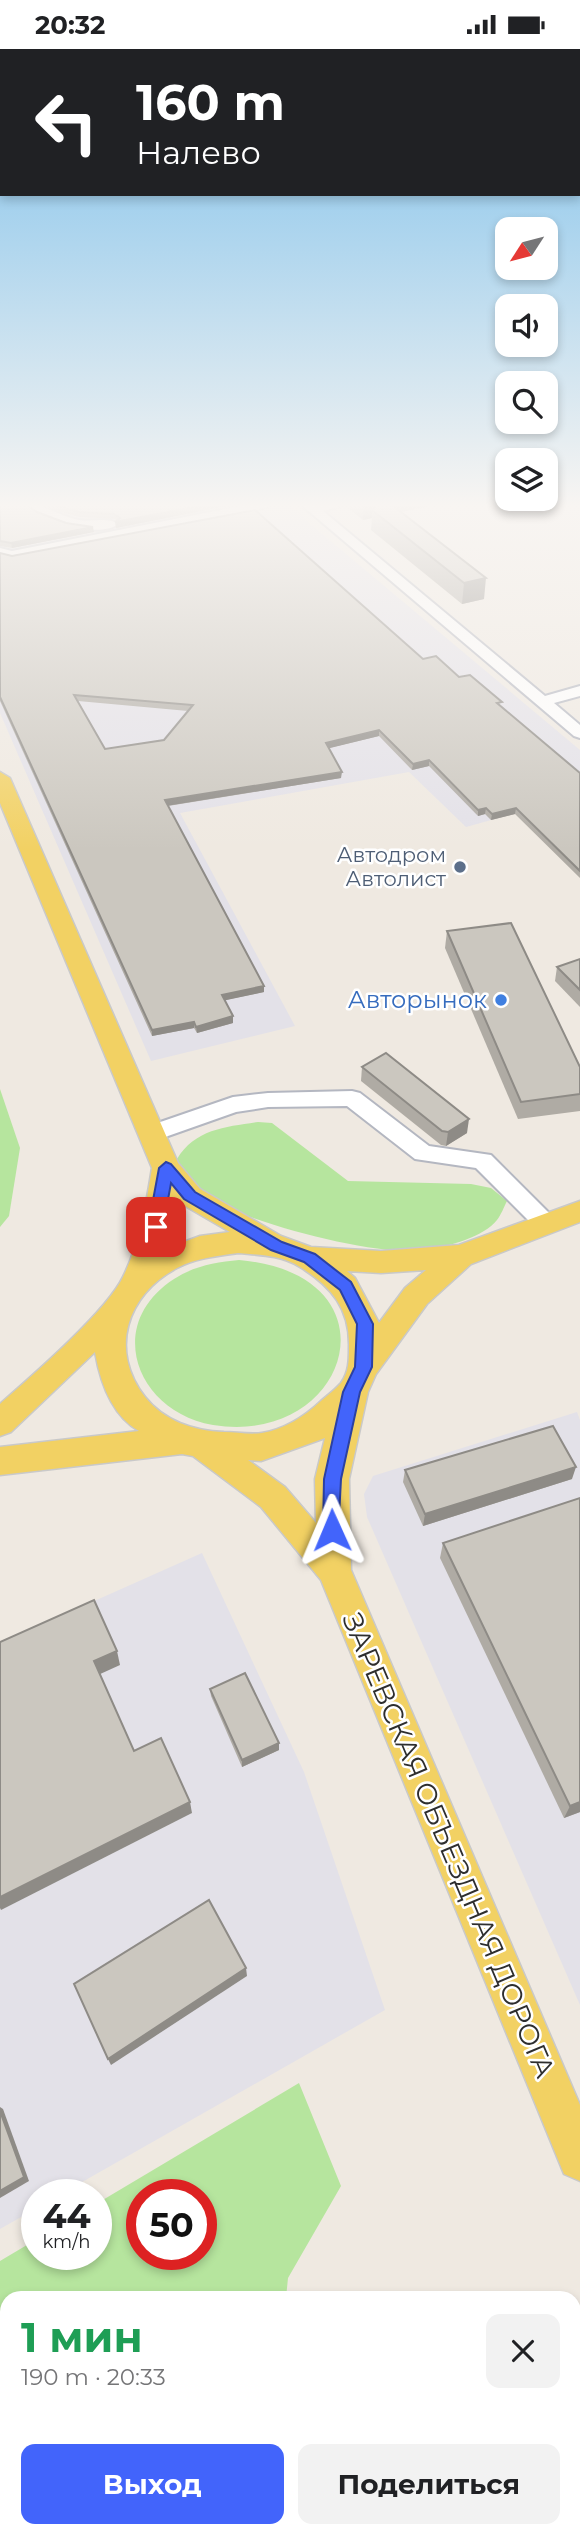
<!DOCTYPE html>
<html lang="ru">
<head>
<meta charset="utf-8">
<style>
	:root { --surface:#fff; --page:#f2f2f2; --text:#202124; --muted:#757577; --accent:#4264fb }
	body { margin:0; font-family:Montserrat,sans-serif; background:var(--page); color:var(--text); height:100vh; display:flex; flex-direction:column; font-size:26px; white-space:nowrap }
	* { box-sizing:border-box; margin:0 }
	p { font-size:23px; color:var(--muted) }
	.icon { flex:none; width:38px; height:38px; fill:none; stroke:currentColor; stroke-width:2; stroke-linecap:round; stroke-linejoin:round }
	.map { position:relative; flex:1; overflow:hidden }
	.sheet { position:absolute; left:0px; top:2242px; width:581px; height:247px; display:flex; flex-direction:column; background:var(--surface); border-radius:21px 21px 0 0; box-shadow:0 4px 10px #0003 }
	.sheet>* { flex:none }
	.guide { position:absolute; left:0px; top:0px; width:581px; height:147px; box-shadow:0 4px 10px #0003; background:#202124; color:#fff; overflow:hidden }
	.needle { width:46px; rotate:234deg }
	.controls { position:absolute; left:495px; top:168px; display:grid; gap:14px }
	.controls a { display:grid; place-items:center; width:63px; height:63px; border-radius:14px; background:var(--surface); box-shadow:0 4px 10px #0003; font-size:35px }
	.speed { position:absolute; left:21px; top:2130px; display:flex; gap:14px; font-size:35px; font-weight:700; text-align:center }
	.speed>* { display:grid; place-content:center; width:91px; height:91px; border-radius:50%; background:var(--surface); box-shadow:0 4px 10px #0003; line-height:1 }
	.speed small { font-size:18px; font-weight:400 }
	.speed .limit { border:10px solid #d22; background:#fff; color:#111 }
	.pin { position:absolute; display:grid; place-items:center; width:60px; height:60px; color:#fff; margin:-30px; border-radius:14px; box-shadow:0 4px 10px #0006 }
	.me { position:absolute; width:77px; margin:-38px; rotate:359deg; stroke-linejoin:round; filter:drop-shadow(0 0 5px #0008) }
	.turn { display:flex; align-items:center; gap:24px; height:147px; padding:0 21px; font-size:32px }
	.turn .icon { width:91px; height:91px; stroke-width:2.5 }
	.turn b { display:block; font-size:49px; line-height:60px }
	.round { display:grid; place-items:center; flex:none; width:74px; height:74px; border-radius:14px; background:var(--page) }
	.headline { display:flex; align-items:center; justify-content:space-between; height:119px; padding:0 21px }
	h1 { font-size:42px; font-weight:700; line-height:52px; color:#1e9e55 }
	.button { display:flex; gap:14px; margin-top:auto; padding:14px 21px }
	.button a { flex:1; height:80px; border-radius:14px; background:var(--accent); color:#fff; font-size:28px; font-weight:700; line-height:80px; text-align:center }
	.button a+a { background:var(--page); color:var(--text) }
	.status { display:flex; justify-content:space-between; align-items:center; height:49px; padding:0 35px; background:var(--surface); direction:ltr }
	.status svg { height:19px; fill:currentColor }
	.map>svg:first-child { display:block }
	.industrial { fill:#e3e1e8 }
	.green { fill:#b6e59e; fill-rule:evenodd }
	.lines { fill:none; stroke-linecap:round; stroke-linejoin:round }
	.minor-casing { stroke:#b4b7c1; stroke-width:4 }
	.major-casing { stroke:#c9c9c9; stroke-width:3 }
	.minor { fill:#fff; fill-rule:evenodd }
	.major { fill:#f2d163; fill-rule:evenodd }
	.wall { fill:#afaba4; fill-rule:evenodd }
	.shaded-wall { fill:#8e8b86 }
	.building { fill:#cbc7bf; stroke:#8e8b86; stroke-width:2; fill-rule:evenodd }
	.route { fill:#4264fb; stroke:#2b41a3; stroke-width:2 }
	.service-dot { fill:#5c6f8a; stroke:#fff; stroke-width:2.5 }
	.shop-dot { fill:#3f7fe0; stroke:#fff; stroke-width:2.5 }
	.labels { text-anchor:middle; stroke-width:5; stroke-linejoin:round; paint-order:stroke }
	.far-service-label { font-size:21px; fill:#4e5e75; stroke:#fff; text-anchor:end }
	.shop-label { font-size:24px; fill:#366cbe; stroke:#fff; text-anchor:end }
	.near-street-label { font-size:28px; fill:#2e2e2e; stroke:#fff }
</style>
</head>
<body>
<div class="status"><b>20:32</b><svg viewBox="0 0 49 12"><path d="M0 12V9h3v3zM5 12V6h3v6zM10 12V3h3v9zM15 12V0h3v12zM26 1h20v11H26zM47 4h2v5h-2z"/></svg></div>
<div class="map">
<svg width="580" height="2488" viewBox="0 0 580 2488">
	<rect width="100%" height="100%" fill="#efe9e1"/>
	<g class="industrial">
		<polygon points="0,453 284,453 580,701 580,746 466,778 409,723 180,764 295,977 151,1012 0,664"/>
		<polygon points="577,1363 580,1371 580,1956 367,1468 364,1445 373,1427"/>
		<polygon points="202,1504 304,1723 385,1961 61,2145 37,2146 37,2159 0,2180 0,1594"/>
	</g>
	<g class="green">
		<polygon points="0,1040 20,1099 9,1167 0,1178"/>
		<path d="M258 1073 272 1074 348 1132 471 1135 491 1139 507 1152C504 1158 501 1166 497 1171 484 1188 448 1197 428 1201 378 1209 237 1172 196 1142 186 1135 182 1120 177 1110 195 1080 226 1078 258 1073Z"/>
		<path d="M239 1211C402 1225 351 1398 213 1376 137 1363 103 1276 174 1230 194 1217 216 1213 239 1211Z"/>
		<path d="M299 2034 341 2137 288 2229 286 2249H7V2482H574V2306L580 2301V2488H0V2212L37 2190V2205H96V2155ZM142 2146H201V2205H142Z"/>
	</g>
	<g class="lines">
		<defs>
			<g id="minor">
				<path d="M20 453C41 453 58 467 79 471 91 473 109 468 118 475 98 491 35 471 20 453Z"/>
				<polygon points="261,453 282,453 237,467 12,510 0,507 0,499 12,502"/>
				<polygon points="298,453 315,456 354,453 323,462 545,647 580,637 580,647 554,654 580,676 580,689 574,687"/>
				<polygon points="352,1042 360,1044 429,1097 491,1106 554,1169 558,1175 554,1181 546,1184 538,1181 476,1119 415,1110 347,1057 268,1058 236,1063 151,1093 143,1091 140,1085 143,1079 233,1048 268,1044"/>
			</g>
			<path id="major" d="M0 723 10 729 178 1114 200 1140 281 1187 311 1198 381 1202 459 1196 580 1152V1173L471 1215 427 1255 376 1325 368 1343 349 1430 351 1521 580 2056V2132L564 2125 321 1531 261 1458 193 1407 182 1405 0 1426V1398L139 1382C111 1366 100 1332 95 1303L11 1383 0 1387V1355C31 1328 107 1262 123 1228 140 1193 146 1156 152 1119L0 754ZM175 1148 180 1154 230 1183 200 1187 162 1201ZM238 1204C259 1206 281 1206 300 1218 332 1238 350 1260 349 1298 349 1311 349 1323 341 1334 336 1340 328 1346 321 1352 304 1368 285 1380 262 1384 250 1386 236 1383 224 1383 194 1382 164 1372 145 1348 109 1302 126 1246 177 1219 196 1209 217 1207 238 1204ZM426 1221 405 1239 379 1274 355 1229 347 1222 381 1224ZM325 1389 315 1430 316 1474 285 1438 248 1411 261 1412Z"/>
		</defs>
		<use href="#minor" class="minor-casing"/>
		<use href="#major" class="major-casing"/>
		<use href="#minor" class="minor"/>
		<use href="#major" class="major"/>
	</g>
	<g class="wall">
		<polygon points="0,453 37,463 94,483 12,499 0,497"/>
		<polygon points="28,453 237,453 237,455 116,479 117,472 115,470 79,468"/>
		<polygon points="347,453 450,453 401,463 484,550 462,555 371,481 372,469 363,471 347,458"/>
		<path d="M0 504 423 610 459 628 501 658 580 724V829L515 765 491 771 485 765 478 767 429 717 412 721 379 687 329 699 341 729 168 757 264 937V943L225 951 233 974 197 984 194 979 152 987 0 652ZM78 652 188 662 164 691 105 700Z"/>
		<polygon points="447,882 580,1018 580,1062 518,1070 445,899"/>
		<polygon points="580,910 580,958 555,932 557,918"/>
		<polygon points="362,1018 467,1084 446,1097 441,1096 361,1032"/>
		<polygon points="405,1421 572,1430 423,1477 403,1433"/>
		<polygon points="443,1494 580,1763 564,1769 440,1509"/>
		<polygon points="210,1640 279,1694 279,1701 242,1718 211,1647"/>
	</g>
	<g class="shaded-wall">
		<polygon points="221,453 237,453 237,455 116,479 115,473"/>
		<polygon points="364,453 450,453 380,467 372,461 372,469 363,471"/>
		<polygon points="93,478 94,483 12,499 11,494"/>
		<polygon points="486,529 484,550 462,555 464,534"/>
		<polygon points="379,681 379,687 326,700 326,694"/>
		<polygon points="429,711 429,717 412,721 413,715"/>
		<polygon points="342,723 341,729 166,757 165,751"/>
		<polygon points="486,759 485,765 478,767 478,761"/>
		<polygon points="516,759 515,765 491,771 492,765"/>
		<polygon points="264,937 264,943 222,952 222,946"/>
		<polygon points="233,967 233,974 197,984 196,978"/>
		<polygon points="194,973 194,979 152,987 152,981"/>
		<polygon points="469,1070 467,1084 446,1097 448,1083"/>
		<polygon points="576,1418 572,1430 423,1477 425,1465"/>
		<polygon points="117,1602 120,1616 98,1626 94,1612"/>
		<polygon points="279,1694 279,1701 242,1718 242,1711"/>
		<polygon points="190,1753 192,1764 1,1861 0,1859 0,1848"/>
		<polygon points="580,1753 580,1763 564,1769 570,1757"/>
		<polygon points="246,1919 247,1927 111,2016 108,2010"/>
		<polygon points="0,2058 3,2060 29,2132 0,2149"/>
	</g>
	<g class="building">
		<polygon points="0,453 22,453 37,463 66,474 93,478 11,494 0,492"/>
		<polygon points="45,453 221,453 115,473 120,469 114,465 79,463"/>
		<polygon points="379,453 388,453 486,529 464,534 372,461"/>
		<path d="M255 461 423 610 436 607 459 628 470 626 502 653 497 654 580 724V822L516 759 492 765 486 759 478 761 429 711 413 715 379 681 326 694 342 723 165 751 264 937 222 946 233 967 196 978 194 973 152 981 0 648V504L12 507ZM74 646 193 656 164 691 105 700Z"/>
		<polygon points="511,874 580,1018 580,1045 521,1053 447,882"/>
		<polygon points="580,910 580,941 557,918"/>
		<polygon points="386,1004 469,1070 448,1083 442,1082 362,1018"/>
		<polygon points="553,1377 576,1418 425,1465 405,1421"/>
		<polygon points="580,1449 580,1753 570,1757 443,1494"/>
		<polygon points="94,1551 117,1602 94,1612 134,1702 161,1689 190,1753 0,1848 0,1593"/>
		<polygon points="245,1624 279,1694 242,1711 210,1640"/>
		<polygon points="209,1851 246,1919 108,2010 74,1935"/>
		<polygon points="0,2062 24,2128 0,2142"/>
	</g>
	<linearGradient id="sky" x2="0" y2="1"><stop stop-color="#7abfeb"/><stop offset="0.57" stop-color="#f8f5f2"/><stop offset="1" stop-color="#f8f5f2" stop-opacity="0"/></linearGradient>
	<rect width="580" height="801" fill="url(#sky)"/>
	<polygon class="route" points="166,1113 171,1115 195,1143 282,1193 315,1205 351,1233 373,1275 372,1318 360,1343 341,1430 338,1487 326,1487 323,1481 324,1430 343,1343 355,1318 357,1275 340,1241 304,1213 271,1201 184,1150 171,1134 163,1178 156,1184 150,1182 148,1178 159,1119"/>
	<circle class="service-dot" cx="460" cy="818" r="7"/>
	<circle class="shop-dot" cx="501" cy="951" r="7"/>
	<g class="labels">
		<g class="far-service-label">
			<text x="446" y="813">Автодром<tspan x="446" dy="24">Автолист</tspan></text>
		</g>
		<g class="shop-label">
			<text x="487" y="959">Авторынок</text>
		</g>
		<g class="near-street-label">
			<text transform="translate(449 1796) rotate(67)" y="10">ЗАРЕВСКАЯ ОБЪЕЗДНАЯ ДОРОГА</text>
		</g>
	</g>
</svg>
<div class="controls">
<a><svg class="needle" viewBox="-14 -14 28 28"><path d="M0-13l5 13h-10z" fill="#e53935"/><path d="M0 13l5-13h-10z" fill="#757577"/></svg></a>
<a><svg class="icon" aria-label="sound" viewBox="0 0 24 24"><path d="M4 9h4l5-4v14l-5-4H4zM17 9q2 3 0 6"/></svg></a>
<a><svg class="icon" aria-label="search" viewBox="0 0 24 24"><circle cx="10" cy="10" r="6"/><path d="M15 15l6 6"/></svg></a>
<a><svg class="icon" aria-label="layers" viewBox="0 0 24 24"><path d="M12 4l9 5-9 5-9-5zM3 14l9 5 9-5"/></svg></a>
</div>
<div class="speed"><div>44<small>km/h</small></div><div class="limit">50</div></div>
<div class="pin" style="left:156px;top:1178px;background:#d93025"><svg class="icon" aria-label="arrive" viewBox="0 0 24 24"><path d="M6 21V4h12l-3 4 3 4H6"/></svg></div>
<svg class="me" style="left:332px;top:1481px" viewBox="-20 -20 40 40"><path d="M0-17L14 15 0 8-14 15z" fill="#4264fb" stroke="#fff" stroke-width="4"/></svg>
<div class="guide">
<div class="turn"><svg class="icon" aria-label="left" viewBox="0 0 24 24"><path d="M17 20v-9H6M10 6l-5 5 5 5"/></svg><div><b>160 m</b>Налево</div></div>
</div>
<section class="sheet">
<div class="headline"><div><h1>1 мин</h1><p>190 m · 20:33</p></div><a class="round"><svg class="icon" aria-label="close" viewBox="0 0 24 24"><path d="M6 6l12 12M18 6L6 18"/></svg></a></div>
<div class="button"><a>Выход</a><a>Поделиться</a></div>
</section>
</div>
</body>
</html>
